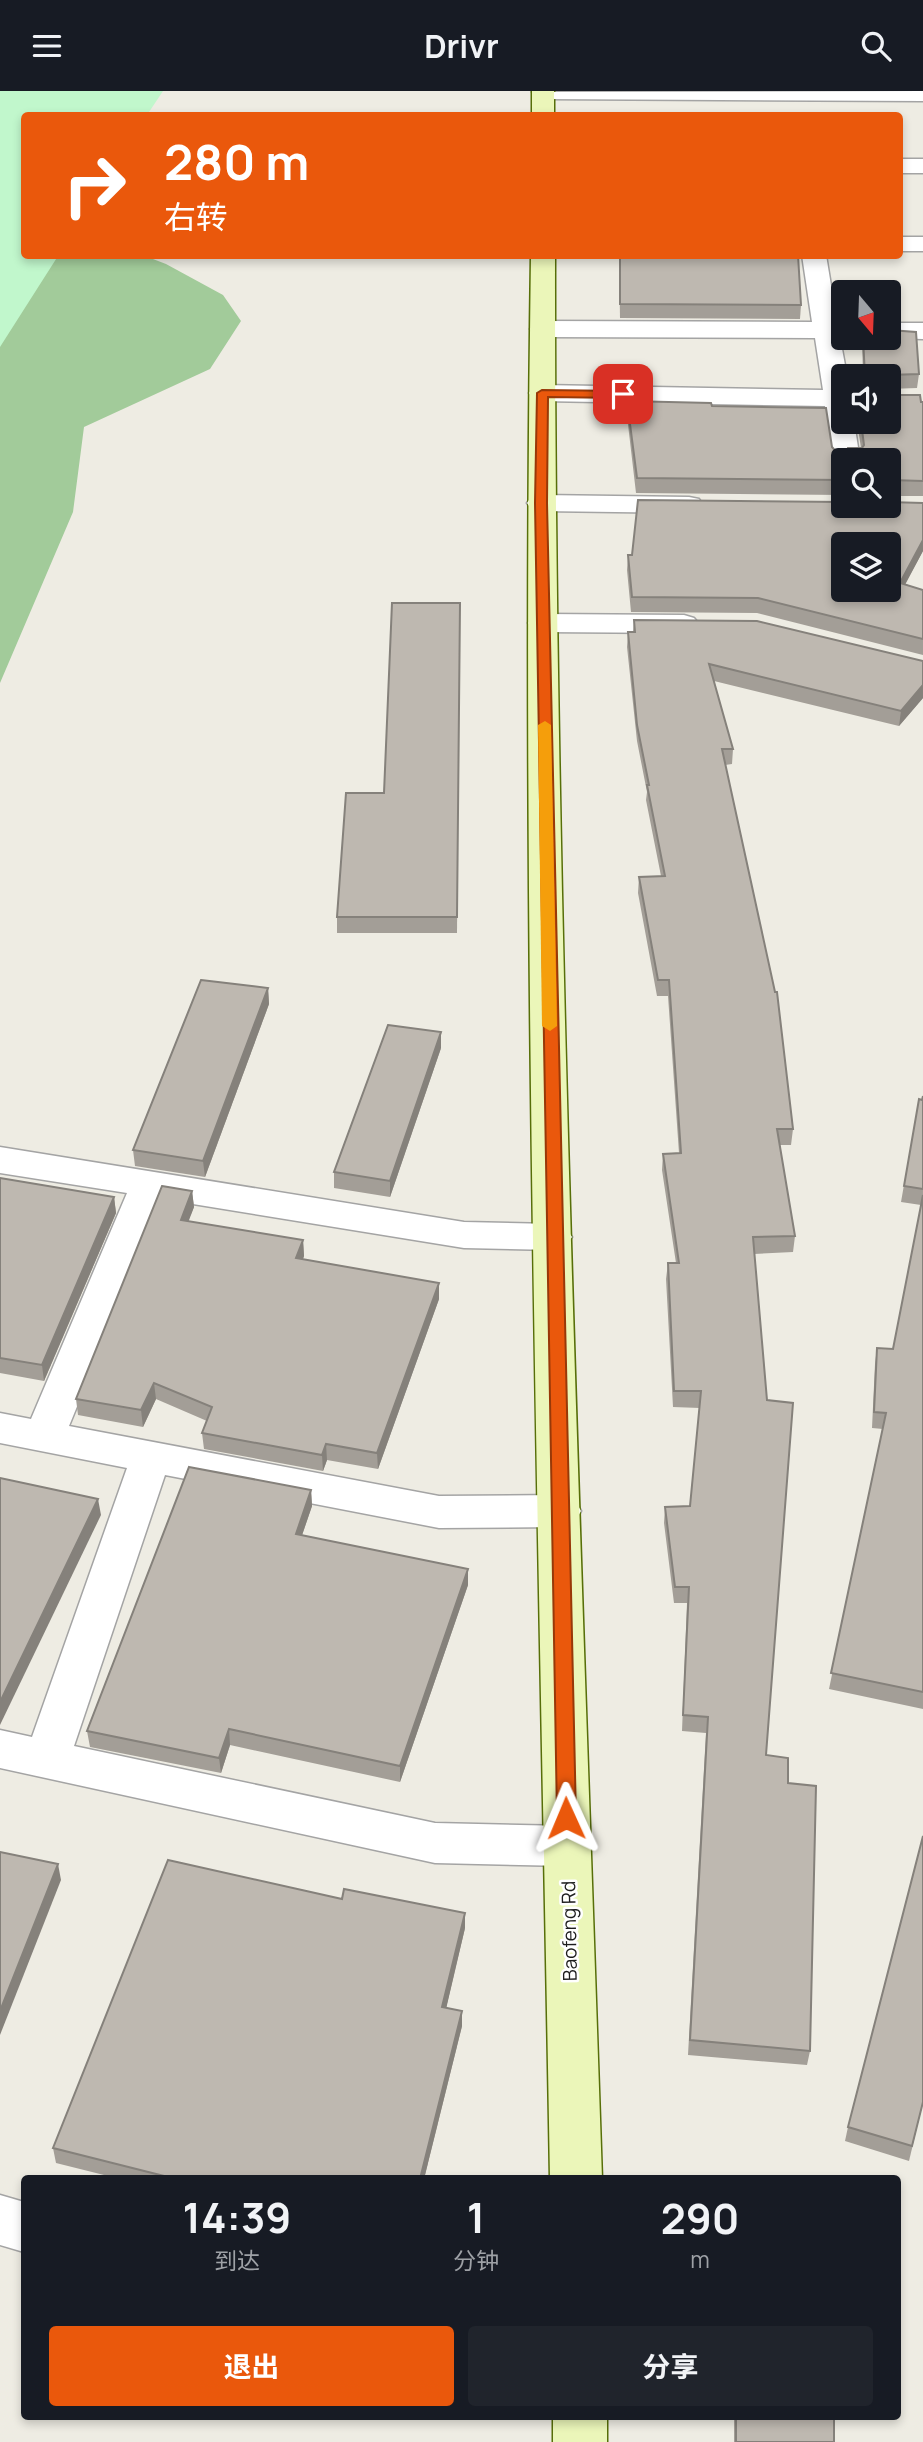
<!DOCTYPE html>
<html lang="zh">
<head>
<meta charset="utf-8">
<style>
	:root { --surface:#171b24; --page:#20242c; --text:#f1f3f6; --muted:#9ea1a6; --accent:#ea580c }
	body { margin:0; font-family:Manrope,"Noto Sans SC",sans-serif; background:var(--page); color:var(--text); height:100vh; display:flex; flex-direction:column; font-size:26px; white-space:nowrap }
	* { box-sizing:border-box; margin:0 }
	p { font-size:23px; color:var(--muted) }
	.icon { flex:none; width:38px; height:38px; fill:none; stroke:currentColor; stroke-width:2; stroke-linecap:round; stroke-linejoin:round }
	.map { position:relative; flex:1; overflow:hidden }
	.side { position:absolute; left:21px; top:2084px; width:880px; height:245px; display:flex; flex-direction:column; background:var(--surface); border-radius:7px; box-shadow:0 4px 10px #0003 }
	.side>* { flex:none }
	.guide { position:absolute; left:21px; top:21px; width:882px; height:147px; border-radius:7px; box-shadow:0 4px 10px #0003; background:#ea580c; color:#fff; overflow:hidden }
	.needle { width:46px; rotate:161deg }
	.fabs { position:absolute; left:831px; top:189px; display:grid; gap:14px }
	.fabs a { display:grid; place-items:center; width:70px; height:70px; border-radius:7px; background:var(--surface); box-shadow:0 4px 10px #0003; font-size:35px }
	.pin { position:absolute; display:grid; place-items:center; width:60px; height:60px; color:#fff; margin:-30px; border-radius:14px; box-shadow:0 4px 10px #0006 }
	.me { position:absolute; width:77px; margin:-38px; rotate:359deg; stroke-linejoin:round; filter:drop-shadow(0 0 5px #0008) }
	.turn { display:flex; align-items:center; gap:24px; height:147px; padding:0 28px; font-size:32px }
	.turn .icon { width:91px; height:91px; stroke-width:2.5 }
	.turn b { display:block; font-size:49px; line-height:60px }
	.eta { display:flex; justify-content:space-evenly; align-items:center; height:119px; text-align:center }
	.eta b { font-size:42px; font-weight:700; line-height:49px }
	.button { display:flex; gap:14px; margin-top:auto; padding:14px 28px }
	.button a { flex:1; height:80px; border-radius:7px; background:var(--accent); color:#fff; font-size:28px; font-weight:700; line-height:80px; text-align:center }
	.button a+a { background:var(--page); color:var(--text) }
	header { display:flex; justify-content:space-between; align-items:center; height:91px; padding:0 28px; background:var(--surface); font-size:32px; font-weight:700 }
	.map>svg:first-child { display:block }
	.forest { fill:#a2cb9a }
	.park { fill:#c1f7cc }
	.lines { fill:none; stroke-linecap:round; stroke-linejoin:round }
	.street-casing { stroke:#a4a4a4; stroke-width:3 }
	.secondary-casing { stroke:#576f09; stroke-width:3 }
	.street { fill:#fff; fill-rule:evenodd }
	.secondary { fill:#ebf6b9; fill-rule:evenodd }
	.wall { fill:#a39e97 }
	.shaded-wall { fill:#85817b }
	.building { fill:#beb8b0; stroke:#85817b; stroke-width:2; fill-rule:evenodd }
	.route { fill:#ea580c; stroke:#983908; stroke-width:2 }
	.slow { fill:#f59e0b }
	.labels { text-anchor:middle; stroke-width:5; stroke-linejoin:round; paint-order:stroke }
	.street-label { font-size:19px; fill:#1d1d1d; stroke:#fff }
</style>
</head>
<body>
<header><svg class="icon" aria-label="menu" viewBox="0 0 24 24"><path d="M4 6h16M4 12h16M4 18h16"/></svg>Drivr<svg class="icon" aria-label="search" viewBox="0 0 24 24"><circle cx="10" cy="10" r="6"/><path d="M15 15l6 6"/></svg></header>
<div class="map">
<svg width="923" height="2351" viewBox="0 0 923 2351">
	<rect width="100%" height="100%" fill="#eeece3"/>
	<polygon class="forest" points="0,82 24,164 145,165 166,173 223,204 241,230 210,278 84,336 73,421 0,592"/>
	<polygon class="park" points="0,0 163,0 147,24 24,24 24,164 58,165 0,256"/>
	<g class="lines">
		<defs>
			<g id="street">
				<polygon points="923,0 923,10 543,8 535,6 532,1"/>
				<rect x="900" y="68" width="23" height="14"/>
				<rect x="900" y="146" width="23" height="14"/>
				<polygon points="802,164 826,164 837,231 844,231 844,247 840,247 847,285 844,285 844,331 854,331 860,369 844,369 844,376 837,375 833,369 825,315 542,310 533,308 529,302 533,296 542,294 823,299 815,247 543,246 534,243 530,238 534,233 543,230 812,231"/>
				<polygon points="889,232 923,232 923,248 886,247 889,247"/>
				<polygon points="541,404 689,406 699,408 703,414 699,420 689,422 541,420 531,418 527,412 531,406"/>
				<polygon points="543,523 684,524 694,527 699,533 694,539 684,542 543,541 533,538 528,532 533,526"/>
				<polygon points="0,1056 464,1131 553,1133 566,1137 572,1146 566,1155 553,1159 464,1157 162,1108 69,1335 439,1405 560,1404 575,1409 581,1420 575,1431 560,1436 439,1437 165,1384 74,1655 435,1732 567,1735 583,1741 590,1755 583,1769 567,1775 435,1772 0,1677 0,1639 32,1646 127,1377 0,1352 0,1322 31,1328 127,1102 0,1082"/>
				<polygon points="0,2104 24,2111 24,2161 0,2154"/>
			</g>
			<g id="secondary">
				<rect x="532" y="0" width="22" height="24"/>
				<path d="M531 164H555C554 806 581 1447 602 2088H550C539 1447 521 805 531 164Z"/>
				<rect x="553" y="2326" width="54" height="25"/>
			</g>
		</defs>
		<use href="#street" class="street-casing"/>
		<use href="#secondary" class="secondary-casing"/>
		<use href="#street" class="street"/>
		<use href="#secondary" class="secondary"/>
	</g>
	<g class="wall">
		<polygon points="619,164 798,164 801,214 800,228 620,227"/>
		<polygon points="862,247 889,247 919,283 917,297 889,298 889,285 863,285"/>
		<polygon points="891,304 923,311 923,405 889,405 889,369 844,369 844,404 636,402 627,325 627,310 712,315 832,356 838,363 847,363 861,357 857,331 889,331"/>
		<polygon points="923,412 923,460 905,493 923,499 923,564 757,522 631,521 627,479 628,464"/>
		<polygon points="460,512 457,842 337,842 337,826 384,702"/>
		<polygon points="634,529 923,570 923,607 899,635 714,590 733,658 732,673 725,674 793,1038 791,1054 780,1054 795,1145 793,1161 754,1163 766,1664 788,1692 810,1960 807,1974 688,1964 706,1642 682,1640 687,1512 674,1512 664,1432 665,1416 690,1415 700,1317 673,1316 666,1188 668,1172 676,1172 662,1079 663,1063 679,1062 668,905 657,905 638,802 639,786 661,785 646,709 647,701 637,650 627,556 628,541 633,541"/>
		<polygon points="268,897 269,913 205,1086 135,1075 133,1059"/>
		<polygon points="441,957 390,1106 334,1097 334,1081"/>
		<polygon points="923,1005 923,1618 829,1598 883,1338 872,1337 875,1273 877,1257 893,1258 921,1114 901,1111 919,1008 922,1009"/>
		<polygon points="0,1087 114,1106 116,1122 44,1290 0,1282"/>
		<polygon points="192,1100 194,1116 188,1130 303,1149 304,1165 303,1168 439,1192 439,1208 378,1378 327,1369 323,1380 204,1358 202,1342 207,1330 156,1308 143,1336 78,1324 76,1308"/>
		<polygon points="311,1399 312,1415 302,1444 468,1478 468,1494 400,1691 230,1654 221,1682 90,1656 87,1640"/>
		<polygon points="465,1837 446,1917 462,1935 424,2088 120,2088 56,2072 53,2057"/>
		<polygon points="923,2011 909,2070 845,2050 848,2036"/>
		<rect x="734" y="2326" width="100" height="25"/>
	</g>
	<g class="shaded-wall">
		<polygon points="923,449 923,460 898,507 900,492"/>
		<polygon points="923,594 923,607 899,635 901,620"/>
		<polygon points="268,897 269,913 205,1086 203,1070"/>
		<polygon points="441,941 441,957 390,1106 390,1090"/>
		<polygon points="192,1100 194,1116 183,1145 181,1129"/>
		<polygon points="114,1106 116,1122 44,1290 42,1274"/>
		<polygon points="303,1149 304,1165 297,1183 296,1167"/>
		<polygon points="439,1192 439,1208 378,1378 377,1362"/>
		<polygon points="154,1292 156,1308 143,1336 141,1319"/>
		<polygon points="326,1353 327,1369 323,1380 322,1364"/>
		<polygon points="311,1399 312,1415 297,1459 296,1443"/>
		<polygon points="98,1408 101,1424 0,1634 0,1611"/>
		<polygon points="468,1478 468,1494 400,1691 400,1675"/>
		<polygon points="229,1638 230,1654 221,1682 219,1667"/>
		<polygon points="58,1773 61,1789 0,1944 0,1920"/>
		<polygon points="465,1822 465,1837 443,1931 442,1916"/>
		<polygon points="462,1920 462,1935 424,2088 420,2088"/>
	</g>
	<g class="building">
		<polygon points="620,164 798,164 801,214 620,213"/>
		<polygon points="889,239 916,241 919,283 889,284 889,285 865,285 863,247 889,247"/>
		<polygon points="889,302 891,304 920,304 921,311 923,311 923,390 891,389 889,395 889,369 844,369 844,389 637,387 627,310 711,312 712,315 826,317 832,356 838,363 847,363 848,357 862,357 864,354 861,331 889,331"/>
		<path d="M638 409 844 411V415H889V411L923 412V449L900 492 923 499V548L758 507 632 506 628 464H632ZM844 453H889V499H844Z"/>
		<polygon points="392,512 460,512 457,826 337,826 346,702 384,702"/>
		<polygon points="634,529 757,530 923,570 923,594 901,620 709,573 733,658 722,658 775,901 777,901 793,1038 777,1038 795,1145 753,1146 767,1309 793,1312 766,1664 788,1667 788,1692 816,1695 810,1960 690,1949 708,1626 683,1624 689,1496 675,1496 665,1416 690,1415 701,1300 674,1300 668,1172 679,1172 663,1063 681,1062 669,889 658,889 639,786 665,785 647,694 649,694 637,634 628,541 635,541"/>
		<polygon points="201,889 268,897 203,1070 133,1059"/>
		<polygon points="388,934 441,941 390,1090 334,1081"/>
		<polygon points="923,1005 923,1098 904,1095 919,1008 922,1009"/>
		<polygon points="0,1087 114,1106 42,1274 0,1267"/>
		<polygon points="162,1095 192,1100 181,1129 303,1149 296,1167 439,1192 377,1362 326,1353 322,1364 202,1342 212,1316 154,1292 141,1319 76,1308"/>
		<polygon points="923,1104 923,1601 831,1582 886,1322 874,1321 877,1257 893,1258"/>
		<polygon points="189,1376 311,1399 296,1443 468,1478 400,1675 229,1638 219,1667 87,1640"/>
		<polygon points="0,1387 98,1408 0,1611"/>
		<polygon points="923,1745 923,2011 912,2055 848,2036"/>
		<polygon points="0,1761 58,1773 0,1920"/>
		<polygon points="168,1769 342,1808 344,1798 465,1822 442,1916 462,1920 420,2088 176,2088 53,2057"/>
		<rect x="736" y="2326" width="98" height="25"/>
	</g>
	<polygon class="route" points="542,299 623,300 628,303 623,307 548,306 547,412 576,1727 573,1733 566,1736 560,1733 557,1727 535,412 537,302"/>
	<polygon class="slow" points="545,630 551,634 557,935 550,940 542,935 538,634"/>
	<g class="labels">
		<g class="street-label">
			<text transform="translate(569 1840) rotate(-91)" y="7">Baofeng Rd</text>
		</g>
	</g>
</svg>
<div class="fabs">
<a><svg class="needle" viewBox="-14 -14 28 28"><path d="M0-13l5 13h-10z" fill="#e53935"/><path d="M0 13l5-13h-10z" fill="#9ea1a6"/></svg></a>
<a><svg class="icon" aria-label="sound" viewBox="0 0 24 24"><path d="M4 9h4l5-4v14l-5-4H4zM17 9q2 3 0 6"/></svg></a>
<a><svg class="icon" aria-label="search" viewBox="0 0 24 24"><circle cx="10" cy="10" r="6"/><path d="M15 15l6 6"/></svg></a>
<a><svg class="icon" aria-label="layers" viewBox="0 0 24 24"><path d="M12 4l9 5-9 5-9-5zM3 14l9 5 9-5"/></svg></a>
</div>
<div class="pin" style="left:623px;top:303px;background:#d93025"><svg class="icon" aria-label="arrive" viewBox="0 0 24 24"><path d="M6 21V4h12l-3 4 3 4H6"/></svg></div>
<svg class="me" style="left:566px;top:1727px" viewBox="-20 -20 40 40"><path d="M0-17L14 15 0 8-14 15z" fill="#ea580c" stroke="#fff" stroke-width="4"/></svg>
<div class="guide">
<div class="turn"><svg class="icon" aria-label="right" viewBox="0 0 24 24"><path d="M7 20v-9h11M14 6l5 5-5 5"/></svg><div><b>280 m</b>右转</div></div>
</div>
<section class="side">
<div class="eta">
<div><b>14:39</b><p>到达</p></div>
<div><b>1</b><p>分钟</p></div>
<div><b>290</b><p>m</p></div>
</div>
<div class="button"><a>退出</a><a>分享</a></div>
</section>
</div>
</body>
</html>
